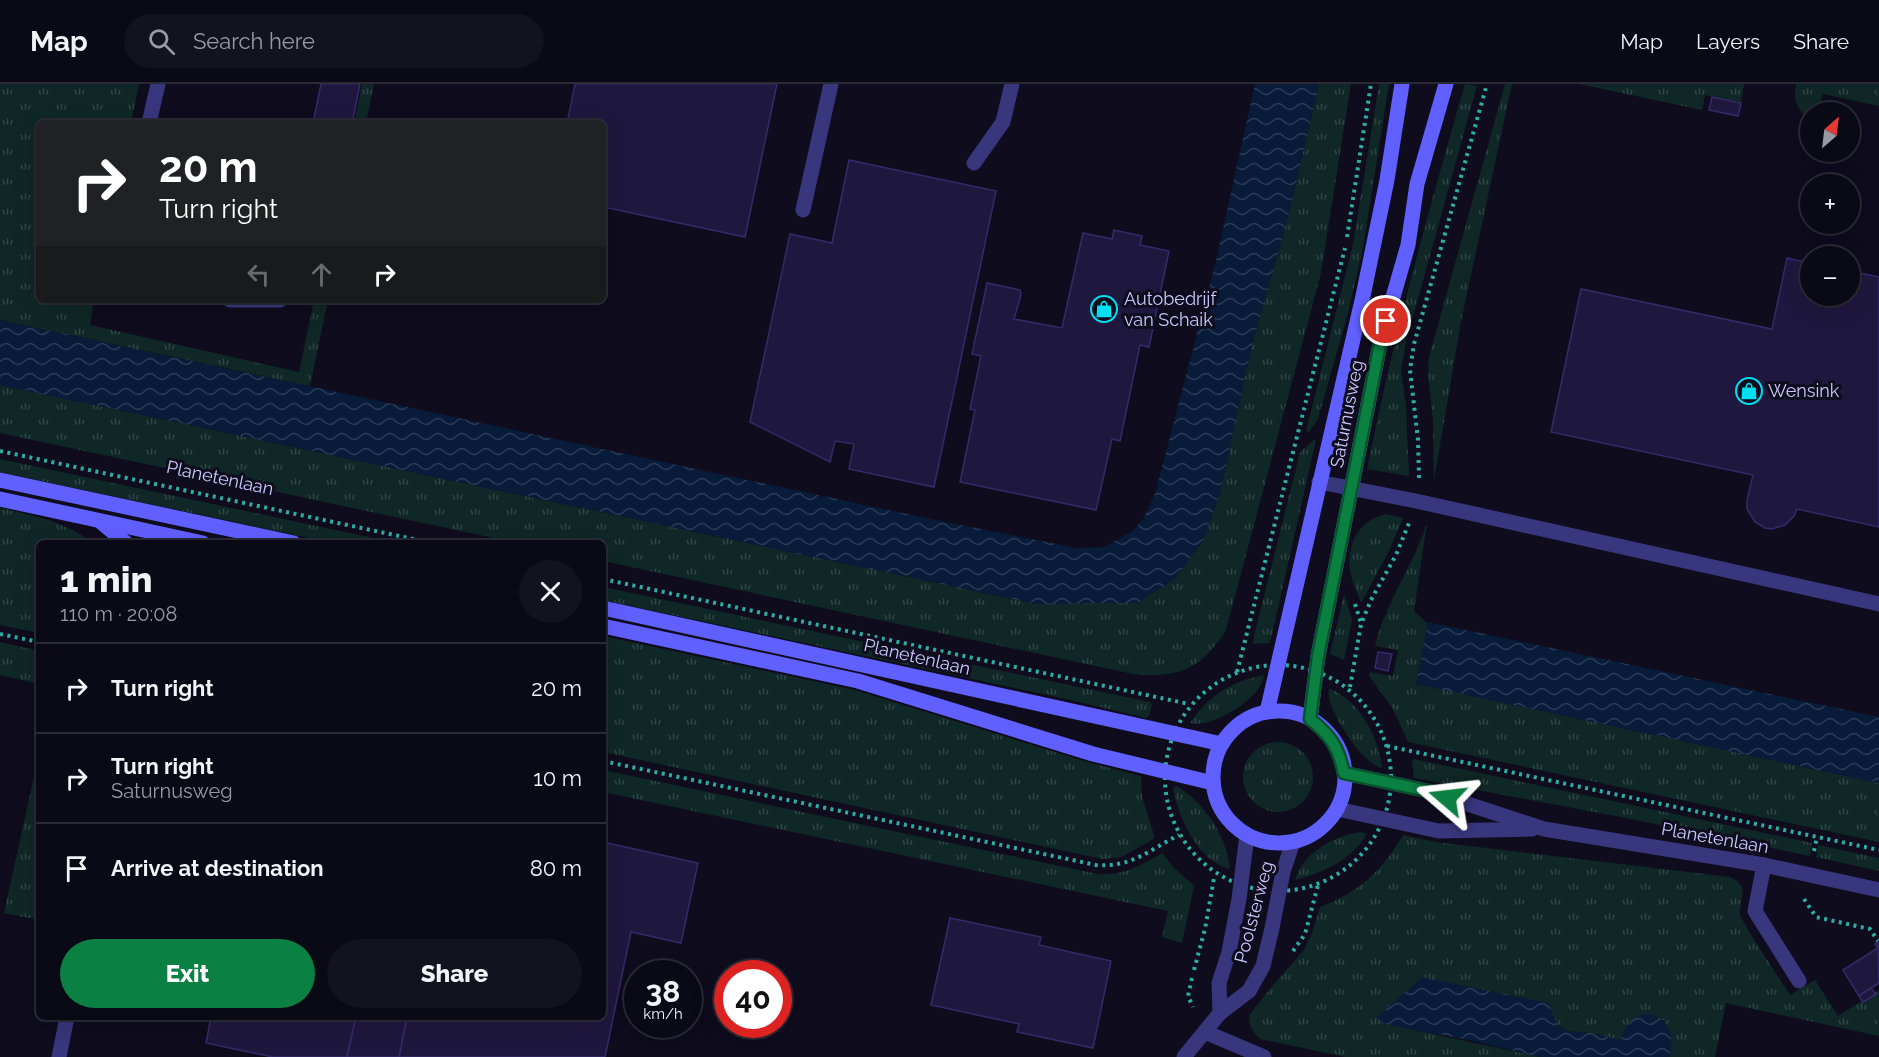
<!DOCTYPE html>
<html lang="en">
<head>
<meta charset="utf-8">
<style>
	:root { --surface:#0a0916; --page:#13121f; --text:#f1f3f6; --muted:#999aa1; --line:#2a2a35; --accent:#0b8043 }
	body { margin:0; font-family:Raleway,sans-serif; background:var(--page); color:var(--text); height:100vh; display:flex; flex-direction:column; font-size:22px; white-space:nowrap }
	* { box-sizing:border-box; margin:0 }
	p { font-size:20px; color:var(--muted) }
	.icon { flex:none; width:33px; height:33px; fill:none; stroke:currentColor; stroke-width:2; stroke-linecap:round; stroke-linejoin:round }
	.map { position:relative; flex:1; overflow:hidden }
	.side { position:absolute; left:36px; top:456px; width:570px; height:480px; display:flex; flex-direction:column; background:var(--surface); border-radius:9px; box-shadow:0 6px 24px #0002,0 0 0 2px var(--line) }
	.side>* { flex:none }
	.top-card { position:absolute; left:36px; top:36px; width:570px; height:183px; border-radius:9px; box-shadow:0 6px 24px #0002,0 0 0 2px var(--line); background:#202124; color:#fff; overflow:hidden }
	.needle { width:39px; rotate:28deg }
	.tools { position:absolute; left:1800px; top:18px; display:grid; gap:12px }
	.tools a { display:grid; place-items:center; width:60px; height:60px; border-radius:50%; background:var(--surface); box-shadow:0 6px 24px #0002,0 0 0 2px var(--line); font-size:30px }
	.speed { position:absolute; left:624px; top:876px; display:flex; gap:12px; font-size:30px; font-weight:700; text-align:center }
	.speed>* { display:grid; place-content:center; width:78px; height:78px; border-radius:50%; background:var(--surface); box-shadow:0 6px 24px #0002,0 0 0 2px var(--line); line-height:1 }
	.speed small { font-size:15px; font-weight:400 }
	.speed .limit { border:9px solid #d22; background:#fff; color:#111 }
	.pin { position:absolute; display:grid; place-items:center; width:51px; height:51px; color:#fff; margin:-26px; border:3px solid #fff; border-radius:50%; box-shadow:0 2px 6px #0007 }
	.me { position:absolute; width:66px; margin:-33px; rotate:287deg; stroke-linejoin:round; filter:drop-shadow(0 0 4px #0008) }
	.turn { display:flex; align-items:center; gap:21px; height:126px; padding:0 24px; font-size:27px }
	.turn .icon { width:78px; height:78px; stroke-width:2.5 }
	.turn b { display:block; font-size:42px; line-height:51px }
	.lanes { display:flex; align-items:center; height:57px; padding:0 24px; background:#0003; justify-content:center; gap:30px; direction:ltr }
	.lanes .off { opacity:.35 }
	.round { display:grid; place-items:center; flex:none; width:63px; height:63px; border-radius:32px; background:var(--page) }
	.head { display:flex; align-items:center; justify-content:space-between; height:102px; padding:0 24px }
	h1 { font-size:36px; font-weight:800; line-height:45px }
	.cta { display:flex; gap:12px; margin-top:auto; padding:12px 24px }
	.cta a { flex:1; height:69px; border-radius:36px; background:var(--accent); color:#fff; font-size:24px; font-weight:800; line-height:69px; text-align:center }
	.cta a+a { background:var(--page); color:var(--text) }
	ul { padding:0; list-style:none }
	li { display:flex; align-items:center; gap:18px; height:90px; padding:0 24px; border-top:2px solid var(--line) }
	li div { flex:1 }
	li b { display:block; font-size:22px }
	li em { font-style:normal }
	header { display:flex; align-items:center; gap:36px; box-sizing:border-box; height:84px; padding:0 30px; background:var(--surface); border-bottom:2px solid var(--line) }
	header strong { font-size:28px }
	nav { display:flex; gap:33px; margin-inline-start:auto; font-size:21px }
	.search { width:420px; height:54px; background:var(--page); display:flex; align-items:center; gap:15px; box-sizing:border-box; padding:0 21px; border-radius:33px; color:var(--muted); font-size:22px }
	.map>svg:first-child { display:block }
	.grass { fill:url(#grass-tufts) }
	.water { fill:url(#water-waves) }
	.building { fill:#1f183e; stroke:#352a6a; stroke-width:1.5 }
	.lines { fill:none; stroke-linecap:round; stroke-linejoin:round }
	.path { stroke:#2daea4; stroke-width:4; stroke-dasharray:3 4.5; stroke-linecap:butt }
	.service { stroke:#38367c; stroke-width:15 }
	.minor { stroke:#38367c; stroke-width:15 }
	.tertiary { stroke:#38367c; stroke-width:15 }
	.secondary { stroke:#605fff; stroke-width:15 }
	.route-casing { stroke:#07532c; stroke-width:15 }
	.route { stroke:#0b8043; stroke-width:10 }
	.labels { text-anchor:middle; stroke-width:6; stroke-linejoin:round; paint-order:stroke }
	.poi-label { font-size:18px; fill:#cdc8ff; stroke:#0e0c1d; text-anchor:start }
	.street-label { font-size:18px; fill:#cdc8ff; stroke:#0e0c1d }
</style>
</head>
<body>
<header>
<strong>Map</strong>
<div class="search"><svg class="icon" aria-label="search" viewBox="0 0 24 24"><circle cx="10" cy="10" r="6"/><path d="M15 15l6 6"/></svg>Search here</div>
<nav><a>Map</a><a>Layers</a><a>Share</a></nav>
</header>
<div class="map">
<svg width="1879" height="973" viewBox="0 0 1879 973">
	<defs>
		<pattern id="grass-tufts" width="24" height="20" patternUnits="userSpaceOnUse" patternTransform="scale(1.5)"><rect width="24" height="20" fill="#0f2726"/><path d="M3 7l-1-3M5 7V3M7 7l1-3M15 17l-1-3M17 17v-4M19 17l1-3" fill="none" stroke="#314547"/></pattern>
		<pattern id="water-waves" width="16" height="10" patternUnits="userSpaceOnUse" patternTransform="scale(1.5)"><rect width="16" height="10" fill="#081b39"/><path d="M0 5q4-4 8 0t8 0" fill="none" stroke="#2b3b57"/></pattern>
	</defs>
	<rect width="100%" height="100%" fill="#0e0c1d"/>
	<g class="grass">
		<polygon points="0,0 139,0 131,39 39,39 39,216 94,216 90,241 299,288 314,216 328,216 310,302 0,236"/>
		<polygon points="362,0 374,0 366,39 354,39"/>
		<path d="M1319 0H1351L1321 189 1226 546C1203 584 1177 595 1133 590L603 477V459H517L0 349V301L1036 520 1203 457 1220 409 1252 261 1286 141Z"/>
		<polygon points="1379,0 1389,0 1363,164 1348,229 1318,335 1309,348 1306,347 1353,160"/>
		<path d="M1465 0 1477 2 1406 258 1401 286 1406 322 1409 392 1367 385C1393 255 1428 128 1465 0Z"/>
		<polygon points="1505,0 1512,0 1461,238 1434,396 1433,340 1428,289 1429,273"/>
		<polygon points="1579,0 1744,0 1741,18 1705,11 1702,26"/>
		<path d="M1796 0H1879V22L1823 10 1818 28H1810V33C1795 26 1794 16 1796 0Z"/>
		<polygon points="1314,356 1316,356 1270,559 1252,560 1300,368"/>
		<polygon points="0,375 397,459 333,459 0,388"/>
		<path d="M0 424C39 433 60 436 94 459H39V549L0 541Z"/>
		<path d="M1385 430 1403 434 1389 467 1361 519C1357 509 1352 497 1350 487 1347 459 1358 438 1385 430Z"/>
		<path d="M1427 439 1414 527 1428 540 1416 600 1879 699V758L1408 658 1393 625 1369 592 1370 588 1393 592 1398 566 1375 562C1386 518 1413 482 1427 439Z"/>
		<polygon points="603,503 1150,618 1152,621 1149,632 1146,634 1071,616 603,516"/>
		<polygon points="1344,510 1352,536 1344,576 1330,570"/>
		<polygon points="603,552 855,606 1084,677 1141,692 1142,713 1155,754 1122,773 1102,775 603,668"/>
		<polygon points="0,558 39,567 39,600 0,591"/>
		<path d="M1264 591C1262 614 1212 645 1190 639 1208 612 1232 597 1264 591Z"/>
		<path d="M1329 604C1360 618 1378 651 1382 684 1362 681 1324 623 1329 604Z"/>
		<circle cx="1278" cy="693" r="35"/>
		<polygon points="39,669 39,836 4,829"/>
		<polygon points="1414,675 1812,759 1810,772 1626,734 1414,694 1412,677"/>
		<path d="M603 686 1098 790C1124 792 1141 781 1163 769L1172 782 1194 802 1182 859 1162 853 1168 827 603 708Z"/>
		<path d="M1176 702C1205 718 1226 752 1230 784L1229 785C1197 776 1179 734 1173 705Z"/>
		<path d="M1361 748 1367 750C1351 776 1323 789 1295 796 1303 768 1334 752 1361 748Z"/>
		<path d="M1403 751 1436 758 1730 793C1751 803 1739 813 1740 830 1741 838 1783 899 1790 911L1815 896 1838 932 1879 906V952L1726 919 1715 973H1670L1671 953 1664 936 1628 940 1619 956C1610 954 1600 950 1591 949 1561 947 1560 950 1548 919L1523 915 1382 939 1540 973H1345L1260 955C1253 947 1247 941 1250 930L1269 906 1304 866 1312 849 1320 823C1358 809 1383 786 1403 751Z"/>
		<polygon points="1818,761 1879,774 1879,787 1816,773"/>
	</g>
	<g class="water">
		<polygon points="1255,0 1319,0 1286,141 1252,261 1220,409 1203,457 1175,495 1138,519 1037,520 0,301 0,236 935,436 1077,464 1104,463 1133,447 1143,435 1155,410 1216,177"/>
		<polygon points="1428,538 1879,633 1879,699 1416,600"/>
		<path d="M1422 893 1549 919C1559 950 1561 947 1591 949 1600 950 1610 954 1619 956 1622 951 1625 944 1629 939 1644 922 1668 931 1671 954 1672 959 1670 967 1670 973H1540L1464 955 1398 943 1382 939 1376 934Z"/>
	</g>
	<g class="building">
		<polygon points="321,0 360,0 352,39 313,39"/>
		<polygon points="575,0 777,0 745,153 603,123 603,39 567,39"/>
		<polygon points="1712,13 1741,19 1738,32 1709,26"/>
		<polygon points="849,76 996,107 934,403 849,385 854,360 835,357 830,378 750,338 790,150 832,159"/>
		<polygon points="1114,146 1142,152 1140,161 1169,167 1149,263 1140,261 1120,357 1112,355 1096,426 960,398 975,326 970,325 981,272 972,270 987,199 1020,206 1021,211 1014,235 1062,244 1083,149 1112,155"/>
		<polygon points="1787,174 1810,179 1810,212 1850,212 1850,187 1879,193 1879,443 1797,425 1794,432 1785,441 1772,445 1765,444 1755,438 1747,425 1747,416 1753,391 1551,348 1581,205 1772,245"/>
		<polygon points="1378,568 1392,570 1388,587 1375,584"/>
		<polygon points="603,758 698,779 681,859 631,848 605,973 399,973 407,933 603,933"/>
		<polygon points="950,834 1041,853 1039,861 1111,877 1093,964 1017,948 1019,940 931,921"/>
		<polygon points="1878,857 1879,899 1859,912 1843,886 1878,864 1875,860"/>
		<polygon points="1871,904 1876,910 1863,918 1859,912"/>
		<polygon points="211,933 356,933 347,973 273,973 206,959"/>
		<polygon points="356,933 407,933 399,973 347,973"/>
	</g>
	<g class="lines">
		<g class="path">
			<polyline points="1347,153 1371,0"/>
			<polyline points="0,367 432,459"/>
			<polyline points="1419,394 1418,356 1410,286 1414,260 1487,0"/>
			<polyline points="603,495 1189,620"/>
			<polyline points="1355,520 1361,539"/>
			<polyline points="0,550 39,558"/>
			<circle cx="1278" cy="694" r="113"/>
			<polyline points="1237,588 1345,164"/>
			<polyline points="1350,603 1361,540 1371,516 1396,471 1409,439"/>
			<polyline points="1387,662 1879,766"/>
			<path d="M603 677 1096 781C1131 784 1149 766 1179 751"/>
			<polyline points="1814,767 1817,753"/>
			<polyline points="1804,815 1816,833 1870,845 1878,857"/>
			<polyline points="1293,867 1305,850 1318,801"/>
			<polyline points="1194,886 1205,845 1214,794"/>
			<polyline points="1192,894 1188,912 1193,923"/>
		</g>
		<g class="service">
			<polyline points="149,39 158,0"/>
			<polyline points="974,79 1003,38 1012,0"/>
			<polyline points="803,126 831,0"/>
			<polyline points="230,216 280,216"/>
			<polyline points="1319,398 1416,417 1879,520"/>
			<polyline points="1764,781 1755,827 1799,897"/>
			<polyline points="1205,948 1264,973"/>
		</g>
		<g class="minor">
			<polyline points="1220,929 1219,899 1229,868 1239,815 1247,751"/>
			<polyline points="59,973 67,933"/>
			<polyline points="1184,973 1220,929 1249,907 1263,882 1272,844 1283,788 1293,758"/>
		</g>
		<g class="tertiary">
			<polyline points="1344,689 1428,707 1544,745 1764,781 1879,806"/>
			<polyline points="1337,725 1439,747 1532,745"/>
		</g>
		<g class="secondary">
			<polyline points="0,396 294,459"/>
			<polyline points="0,415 203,459"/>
			<polyline points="102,439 126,459"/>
			<polyline points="603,524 1222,660"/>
			<polyline points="603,542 858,597 1093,670 1213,699"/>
			<circle cx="1279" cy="693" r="66"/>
			<polyline points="1267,628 1363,212 1387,96 1402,0"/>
			<polyline points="1310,635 1318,572 1381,255 1408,161 1417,100 1446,0"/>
		</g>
	</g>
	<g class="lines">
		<defs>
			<path id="route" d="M1386 237 1381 255 1318 572 1310 635C1331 652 1338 662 1344 689L1428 707 1447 714"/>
		</defs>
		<use href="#route" class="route-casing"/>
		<use href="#route" class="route"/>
	</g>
	<defs>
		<symbol id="shop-ring" viewBox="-11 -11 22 22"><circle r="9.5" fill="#0e0c1d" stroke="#00def2" stroke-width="1.5"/><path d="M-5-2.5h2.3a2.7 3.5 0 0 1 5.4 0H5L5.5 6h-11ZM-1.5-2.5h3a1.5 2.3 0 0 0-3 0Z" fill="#00def2"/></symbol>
	</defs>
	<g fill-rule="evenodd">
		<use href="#shop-ring" x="1089" y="210" width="30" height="30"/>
		<use href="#shop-ring" x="1734" y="292" width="30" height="30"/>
	</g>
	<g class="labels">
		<g class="poi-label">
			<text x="1124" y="221">Autobedrijf<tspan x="1124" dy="21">van Schaik</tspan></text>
			<text x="1768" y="313">Wensink</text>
		</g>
		<g class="street-label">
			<text transform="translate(1347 330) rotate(-79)" y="6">Saturnusweg</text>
			<text transform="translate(220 394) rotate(12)" y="6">Planetenlaan</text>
			<text transform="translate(917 573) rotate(13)" y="6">Planetenlaan</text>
			<text transform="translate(1715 754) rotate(10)" y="6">Planetenlaan</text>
			<text transform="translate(1254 828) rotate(-75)" y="6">Poolsterweg</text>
		</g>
	</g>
</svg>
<div class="tools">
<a><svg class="needle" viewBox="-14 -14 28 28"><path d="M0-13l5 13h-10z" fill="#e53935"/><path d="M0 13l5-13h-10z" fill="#999aa1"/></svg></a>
<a>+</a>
<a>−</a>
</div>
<div class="speed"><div>38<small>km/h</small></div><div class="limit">40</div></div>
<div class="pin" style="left:1386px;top:237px;background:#d93025"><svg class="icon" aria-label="arrive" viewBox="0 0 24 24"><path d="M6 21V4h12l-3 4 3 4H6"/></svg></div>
<svg class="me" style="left:1447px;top:714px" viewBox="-20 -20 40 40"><path d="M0-17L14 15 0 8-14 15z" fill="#0b8043" stroke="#fff" stroke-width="4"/></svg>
<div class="top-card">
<div class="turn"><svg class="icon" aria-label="right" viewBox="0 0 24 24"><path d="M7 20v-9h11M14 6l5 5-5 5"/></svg><div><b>20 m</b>Turn right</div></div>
<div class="lanes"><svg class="icon off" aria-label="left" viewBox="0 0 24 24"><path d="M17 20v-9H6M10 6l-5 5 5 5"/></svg><svg class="icon off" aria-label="ahead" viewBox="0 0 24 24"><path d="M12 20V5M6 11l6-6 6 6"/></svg><svg class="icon" aria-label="right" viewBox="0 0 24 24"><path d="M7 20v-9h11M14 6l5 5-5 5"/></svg></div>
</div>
<section class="side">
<div class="head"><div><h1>1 min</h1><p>110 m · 20:08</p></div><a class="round"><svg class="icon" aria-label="close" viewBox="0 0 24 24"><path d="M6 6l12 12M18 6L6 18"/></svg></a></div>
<ul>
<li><svg class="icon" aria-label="right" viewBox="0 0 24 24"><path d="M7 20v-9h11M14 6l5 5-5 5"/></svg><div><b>Turn right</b></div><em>20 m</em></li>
<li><svg class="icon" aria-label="right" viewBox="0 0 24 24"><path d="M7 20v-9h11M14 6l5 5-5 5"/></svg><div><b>Turn right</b><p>Saturnusweg</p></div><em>10 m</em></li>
<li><svg class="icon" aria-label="arrive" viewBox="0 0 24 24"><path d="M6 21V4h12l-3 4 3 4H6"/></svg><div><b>Arrive at destination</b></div><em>80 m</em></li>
</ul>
<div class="cta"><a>Exit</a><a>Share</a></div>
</section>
</div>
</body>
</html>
